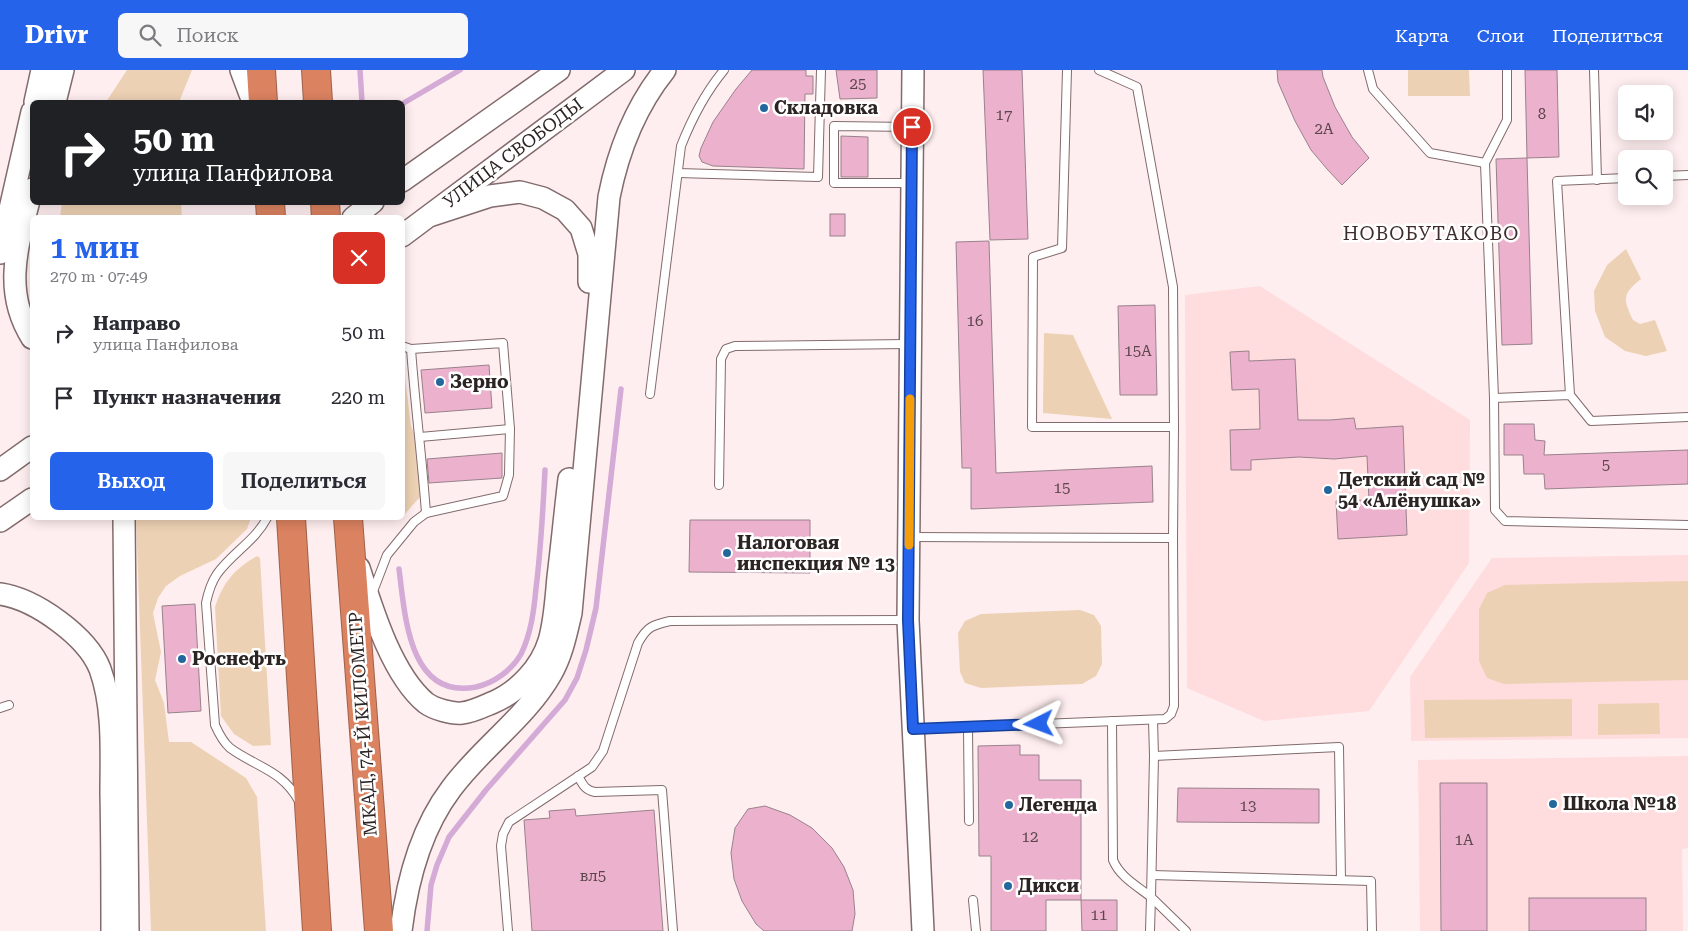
<!DOCTYPE html>
<html lang="ru">
<head>
<meta charset="utf-8">
<style>
	:root { --surface:#fff; --page:#f7f7f7; --text:#2b2b33; --muted:#7c7c81; --accent:#2563eb }
	body { margin:0; font-family:"Roboto Serif",serif; background:var(--page); color:var(--text); height:100vh; display:flex; flex-direction:column; font-size:19px; white-space:nowrap }
	* { box-sizing:border-box; margin:0 }
	p { font-size:16px; color:var(--muted) }
	.icon { flex:none; width:28px; height:28px; fill:none; stroke:currentColor; stroke-width:2; stroke-linecap:round; stroke-linejoin:round }
	.map { position:relative; flex:1; overflow:hidden }
	.sheet { position:absolute; left:30px; top:145px; width:375px; height:305px; display:flex; flex-direction:column; background:var(--surface); border-radius:8px; box-shadow:0 2px 12px #0003 }
	.sheet>* { flex:none }
	.hud { position:absolute; left:30px; top:30px; width:375px; height:105px; border-radius:8px; box-shadow:0 2px 12px #0003; background:#202124; color:#fff; overflow:hidden }
	.tools { position:absolute; left:1618px; top:15px; display:grid; gap:10px }
	.tools a { display:grid; place-items:center; width:55px; height:55px; border-radius:8px; background:var(--surface); box-shadow:0 2px 12px #0003; font-size:25px }
	.pin { position:absolute; display:grid; place-items:center; width:42px; height:42px; color:#fff; margin:-21px; border:2px solid #fff; border-radius:50%; box-shadow:0 1px 5px #0007 }
	.me { position:absolute; width:55px; margin:-28px; rotate:267deg; stroke-linejoin:round; filter:drop-shadow(0 0 4px #0008) }
	.turn { display:flex; align-items:center; gap:18px; height:105px; padding:0 20px; font-size:22px }
	.turn .icon { width:65px; height:65px; stroke-width:2.5 }
	.turn b { display:block; font-size:35px; line-height:42px }
	.round { display:grid; place-items:center; flex:none; width:52px; height:52px; border-radius:8px; background:var(--page) }
	.summary { display:flex; align-items:center; justify-content:space-between; height:85px; padding:0 20px }
	h1 { font-size:30px; font-weight:600; line-height:38px; color:var(--accent) }
	.action { display:flex; gap:10px; margin-top:auto; padding:10px 20px }
	.action a { flex:1; height:58px; border-radius:8px; background:var(--accent); color:#fff; font-size:20px; font-weight:600; line-height:58px; text-align:center }
	.action a+a { background:var(--page); color:var(--text) }
	ul { padding:0; list-style:none }
	li { display:flex; align-items:center; gap:15px; height:65px; padding:0 20px }
	li div { flex:1 }
	li b { display:block; font-size:19px }
	li em { font-style:normal }
	header { display:flex; align-items:center; gap:30px; box-sizing:border-box; height:70px; padding:0 25px; background:var(--accent); color:#fff }
	header strong { font-size:24px }
	nav { display:flex; gap:28px; margin-inline-start:auto; font-size:18px }
	.search { width:350px; height:45px; background:var(--page); display:flex; align-items:center; gap:12px; box-sizing:border-box; padding:0 18px; border-radius:8px; color:var(--muted); font-size:19px }
	.map>svg:first-child { display:block }
	.built { fill:#ffdcdd }
	.green { fill:#edd1b4 }
	.lines { fill:none; stroke-linecap:round; stroke-linejoin:round }
	.stream { stroke:#d4aad7; stroke-width:5.5 }
	.building { fill:#ecb1cc; stroke:#98828c }
	.lane-casing { stroke:#826b6c; stroke-width:10 }
	.secondary-casing { stroke:#826b6c; stroke-width:24 }
	.highway-casing { stroke:#9e614b; stroke-width:30 }
	.lane { stroke:#fff; stroke-width:8 }
	.secondary { stroke:#fff; stroke-width:21 }
	.highway { stroke:#db8260; stroke-width:28 }
	.route-casing { stroke:#184099; stroke-width:12 }
	.route { stroke:#2563eb; stroke-width:9 }
	.slow { stroke:#f59e0b; stroke-width:9 }
	.poi-dot { fill:#23679c; stroke:#fff; stroke-width:2 }
	.labels { text-anchor:middle; stroke-width:5; stroke-linejoin:round; paint-order:stroke }
	.number-label { font-size:15px; fill:#5c464d }
	.poi-label { font-size:18px; font-weight:bold; fill:#2c2323; stroke:#fff; text-anchor:start }
	.street-label { font-size:18px; fill:#2c2323; stroke:#fff }
	.neighbourhood-label { font-size:19px; letter-spacing:1px; fill:#402d2e; stroke:#fff }
</style>
</head>
<body>
<header>
<strong>Drivr</strong>
<div class="search"><svg class="icon" aria-label="search" viewBox="0 0 24 24"><circle cx="10" cy="10" r="6"/><path d="M15 15l6 6"/></svg>Поиск</div>
<nav><a>Карта</a><a>Слои</a><a>Поделиться</a></nav>
</header>
<div class="map">
<svg width="1688" height="861" viewBox="0 0 1688 861">
	<rect width="100%" height="100%" fill="#ffeeef"/>
	<g class="built">
		<polygon points="1260,216 1470,350 1469,493 1369,641 1264,651 1187,618 1185,225"/>
		<polygon points="1688,485 1688,668 1411,671 1410,607 1492,488"/>
		<polygon points="1688,686 1688,778 1682,779 1683,861 1420,861 1418,690"/>
	</g>
	<g class="green">
		<polygon points="127,0 192,0 179,32 106,32"/>
		<polygon points="1408,0 1469,0 1470,26 1408,26"/>
		<polygon points="62,133 181,133 182,147 60,147"/>
		<path d="M1626 179 1641 209C1622 224 1623 229 1633 250L1640 254 1655 250 1667 281 1646 286 1625 281 1605 267 1595 241 1594 221 1607 195Z"/>
		<polygon points="1044,263 1073,265 1112,349 1043,343"/>
		<polygon points="403,291 411,356 417,370 420,427 403,446"/>
		<polygon points="136,448 251,448 247,459 216,489 180,506 166,516 158,528 153,543 161,582 155,610 164,633 169,672 191,672 246,708 257,727 266,861 151,861"/>
		<path d="M257 486 260 488 271 675 253 676 234 664 221 646 215 537C223 512 235 499 257 486Z"/>
		<polygon points="1688,511 1688,610 1504,614 1487,608 1479,591 1479,539 1487,523 1505,515"/>
		<polygon points="1080,540 1094,545 1101,556 1102,594 1096,606 1082,614 981,618 965,613 960,602 958,563 965,551 981,544"/>
		<polygon points="1572,629 1572,666 1425,668 1424,630"/>
		<polygon points="1659,633 1660,664 1598,665 1598,634"/>
	</g>
	<g class="lines">
		<g class="stream">
			<polyline points="360,0 362,32"/>
			<polyline points="402,34 460,0"/>
			<path d="M399 499C405 546 409 630 476 617 494 613 512 600 521 584 531 564 534 540 536 518 541 479 543 440 545 400"/>
			<polyline points="427,861 431,815 437,795 449,767 486,720 565,630 577,608 586,580 596,538 621,319"/>
		</g>
	</g>
	<g class="building">
		<polygon points="752,0 806,0 806,6 813,6 813,24 805,24 804,99 713,96 702,92 699,86 701,78 713,52 736,19"/>
		<polygon points="836,0 877,0 877,28 840,29"/>
		<polygon points="983,0 1022,0 1028,169 990,170"/>
		<polygon points="1277,0 1322,0 1323,7 1335,37 1352,67 1369,88 1342,115 1327,99 1311,80 1295,51 1278,12"/>
		<polygon points="1525,0 1557,0 1559,87 1527,88"/>
		<polygon points="841,66 868,67 868,107 841,107"/>
		<polygon points="1527,88 1532,274 1502,275 1496,89"/>
		<rect x="830" y="144" width="15" height="22"/>
		<polygon points="989,171 996,403 1152,396 1153,432 971,439 971,398 962,398 956,172"/>
		<polygon points="1155,235 1157,325 1120,325 1118,236"/>
		<polygon points="1249,281 1249,291 1295,289 1298,350 1330,350 1354,348 1356,359 1403,356 1407,465 1338,469 1336,431 1369,430 1367,386 1334,389 1299,387 1251,390 1251,400 1231,400 1230,360 1260,359 1259,319 1232,320 1230,282"/>
		<polygon points="489,295 492,338 425,343 421,300"/>
		<polygon points="1504,354 1534,354 1535,370 1545,371 1544,385 1688,380 1688,414 1545,419 1544,404 1524,404 1523,385 1504,385"/>
		<polygon points="502,383 502,408 429,413 427,389"/>
		<polygon points="690,450 810,450 810,503 689,502"/>
		<polygon points="195,534 201,641 168,643 162,536"/>
		<polygon points="1020,675 1020,685 1039,685 1039,710 1081,710 1081,830 1046,830 1046,861 991,861 991,786 979,786 978,676"/>
		<polygon points="1440,713 1487,713 1487,861 1441,861"/>
		<polygon points="1178,718 1319,719 1319,753 1177,752"/>
		<polygon points="765,736 790,745 812,758 832,778 844,797 853,820 855,844 852,861 764,861 756,854 742,831 734,809 731,783 735,758 748,739"/>
		<polygon points="575,739 576,746 654,740 663,861 532,861 524,750 550,748 549,741"/>
		<rect x="1529" y="828" width="117" height="33"/>
		<polygon points="1081,830 1117,830 1117,861 1082,861"/>
	</g>
	<g class="lines">
		<defs>
			<g id="lane">
				<polyline points="1099,0 1137,17 1173,217 1174,357"/>
				<polyline points="1368,0 1373,19 1430,83 1485,93"/>
				<polyline points="1507,0 1507,50 1485,93 1494,328 1495,440 1505,451 1688,455"/>
				<polyline points="1594,0 1597,110"/>
				<polyline points="678,103 818,107 821,0"/>
				<polyline points="1664,106 1688,105"/>
				<polyline points="909,113 834,113 834,56 911,57"/>
				<path d="M411 279C415 334 422 388 426 443"/>
				<path d="M650 324 681 76C692 48 705 23 724 0"/>
				<polyline points="1570,325 1557,111 1626,108"/>
				<polyline points="1494,328 1570,325 1591,351 1688,347"/>
				<polyline points="420,367 510,359"/>
				<polyline points="719,415 721,289 726,279 735,276 908,274"/>
				<path d="M267 448C255 471 232 483 217 504 211 513 208 523 206 533L215 655C219 664 223 672 230 678 256 697 282 700 299 731"/>
				<polyline points="911,467 1173,468 1174,357 1032,357 1033,187 1062,178 1067,0"/>
				<polyline points="372,524 387,485 414,452 426,443 503,426 509,405 510,359 503,273 411,279 402,276"/>
				<polyline points="0,638 9,635"/>
				<polyline points="1153,650 1154,686 1151,827 1186,861"/>
				<path d="M1112 651 1113 790C1120 807 1137 816 1151 827L1150 861"/>
				<polyline points="968,658 969,751"/>
				<polyline points="915,659 1165,649 1171,644 1174,636 1173,468"/>
				<polyline points="1154,686 1339,677 1341,810"/>
				<path d="M578 706C583 715 585 720 595 722L662 720 673 861"/>
				<polyline points="1152,805 1371,811 1372,861"/>
				<polyline points="973,830 976,861"/>
				<path d="M508 861 501 776 503 764 509 752 592 697 603 681 638 573C647 557 652 555 670 551L906 550"/>
			</g>
			<g id="secondary">
				<polyline points="241,0 253,32"/>
				<polyline points="913,0 908,550 923,861"/>
				<polyline points="35,32 42,0"/>
				<polyline points="55,32 63,0"/>
				<polyline points="402,111 559,0"/>
				<path d="M32 119C19 171 1 219 32 268"/>
				<polyline points="432,145 490,126 520,122 543,128 565,140 581,158 589,184 589,212"/>
				<polyline points="353,148 373,132"/>
				<polyline points="402,166 624,0"/>
				<polyline points="0,183 32,42"/>
				<polyline points="0,400 32,377"/>
				<polyline points="124,448 128,861"/>
				<polyline points="0,451 32,429"/>
				<path d="M359 498C372 539 392 605 426 633 434 639 452 644 462 643 473 642 484 636 494 632 519 621 541 597 549 571 555 551 556 528 558 507 562 475 565 442 569 409"/>
				<path d="M0 524C35 529 87 566 100 599 114 638 111 683 111 724 112 770 112 815 112 861"/>
				<path d="M401 861C407 811 420 760 451 719 481 678 526 648 551 604 562 585 566 564 571 543L609 127C618 82 636 36 665 0"/>
			</g>
			<g id="highway">
				<polyline points="261,0 263,32"/>
				<polyline points="316,0 318,32"/>
				<polyline points="270,132 271,148"/>
				<polyline points="325,132 326,148"/>
				<polyline points="291,448 317,861"/>
				<polyline points="348,448 379,861"/>
			</g>
		</defs>
		<use href="#lane" class="lane-casing"/>
		<use href="#secondary" class="secondary-casing"/>
		<use href="#highway" class="highway-casing"/>
		<use href="#lane" class="lane"/>
		<use href="#secondary" class="secondary"/>
		<use href="#highway" class="highway"/>
	</g>
	<g class="lines">
		<defs>
			<polyline id="route" points="912,57 908,550 913,659 1039,654"/>
		</defs>
		<use href="#route" class="route-casing"/>
		<use href="#route" class="route"/>
		<polyline class="slow" points="909,475 910,329"/>
	</g>
	<g class="poi-dot">
		<circle cx="764" cy="38" r="5"/>
		<circle cx="440" cy="312" r="5"/>
		<circle cx="1328" cy="420" r="5"/>
		<circle cx="727" cy="483" r="5"/>
		<circle cx="182" cy="589" r="5"/>
		<circle cx="1553" cy="734" r="5"/>
		<circle cx="1009" cy="735" r="5"/>
		<circle cx="1008" cy="816" r="5"/>
	</g>
	<g class="labels">
		<g class="number-label">
			<text x="858" y="19">25</text>
			<text x="1542" y="49">8</text>
			<text x="1004" y="50">17</text>
			<text x="1324" y="64">2A</text>
			<text x="975" y="256">16</text>
			<text x="1138" y="286">15A</text>
			<text x="1606" y="400">5</text>
			<text x="1062" y="423">15</text>
			<text x="1248" y="741">13</text>
			<text x="1030" y="772">12</text>
			<text x="1464" y="775">1А</text>
			<text x="593" y="811">вл5</text>
			<text x="1099" y="850">11</text>
		</g>
		<g class="poi-label">
			<text x="774" y="44">Складовка</text>
			<text x="450" y="318">Зерно</text>
			<text x="1338" y="416">Детский сад №<tspan x="1338" dy="21">54 «Алёнушка»</tspan></text>
			<text x="737" y="479">Налоговая<tspan x="737" dy="21">инспекция № 13</tspan></text>
			<text x="192" y="595">Роснефть</text>
			<text x="1563" y="740">Школа №18</text>
			<text x="1019" y="741">Легенда</text>
			<text x="1018" y="822">Дикси</text>
		</g>
		<g class="street-label">
			<text transform="translate(513 83) rotate(-37)" y="6">УЛИЦА СВОБОДЫ</text>
			<text transform="translate(363 654) rotate(-94)" y="6">МКАД, 74-Й КИЛОМЕТР</text>
		</g>
		<g class="neighbourhood-label">
			<text x="1431" y="170">НОВОБУТАКОВО</text>
		</g>
	</g>
</svg>
<div class="tools">
<a><svg class="icon" aria-label="sound" viewBox="0 0 24 24"><path d="M4 9h4l5-4v14l-5-4H4zM17 9q2 3 0 6"/></svg></a>
<a><svg class="icon" aria-label="search" viewBox="0 0 24 24"><circle cx="10" cy="10" r="6"/><path d="M15 15l6 6"/></svg></a>
</div>
<div class="pin" style="left:912px;top:57px;background:#d93025"><svg class="icon" aria-label="arrive" viewBox="0 0 24 24"><path d="M6 21V4h12l-3 4 3 4H6"/></svg></div>
<svg class="me" style="left:1039px;top:654px" viewBox="-20 -20 40 40"><path d="M0-17L14 15 0 8-14 15z" fill="#2563eb" stroke="#fff" stroke-width="4"/></svg>
<div class="hud">
<div class="turn"><svg class="icon" aria-label="right" viewBox="0 0 24 24"><path d="M7 20v-9h11M14 6l5 5-5 5"/></svg><div><b>50 m</b>улица Панфилова</div></div>
</div>
<section class="sheet">
<div class="summary"><div><h1>1 мин</h1><p>270 m · 07:49</p></div><a class="round" style="background:#d93025;color:#fff"><svg class="icon" aria-label="close" viewBox="0 0 24 24"><path d="M6 6l12 12M18 6L6 18"/></svg></a></div>
<ul>
<li><svg class="icon" aria-label="right" viewBox="0 0 24 24"><path d="M7 20v-9h11M14 6l5 5-5 5"/></svg><div><b>Направо</b><p>улица Панфилова</p></div><em>50 m</em></li>
<li><svg class="icon" aria-label="arrive" viewBox="0 0 24 24"><path d="M6 21V4h12l-3 4 3 4H6"/></svg><div><b>Пункт назначения</b></div><em>220 m</em></li>
</ul>
<div class="action"><a>Выход</a><a>Поделиться</a></div>
</section>
</div>
</body>
</html>
